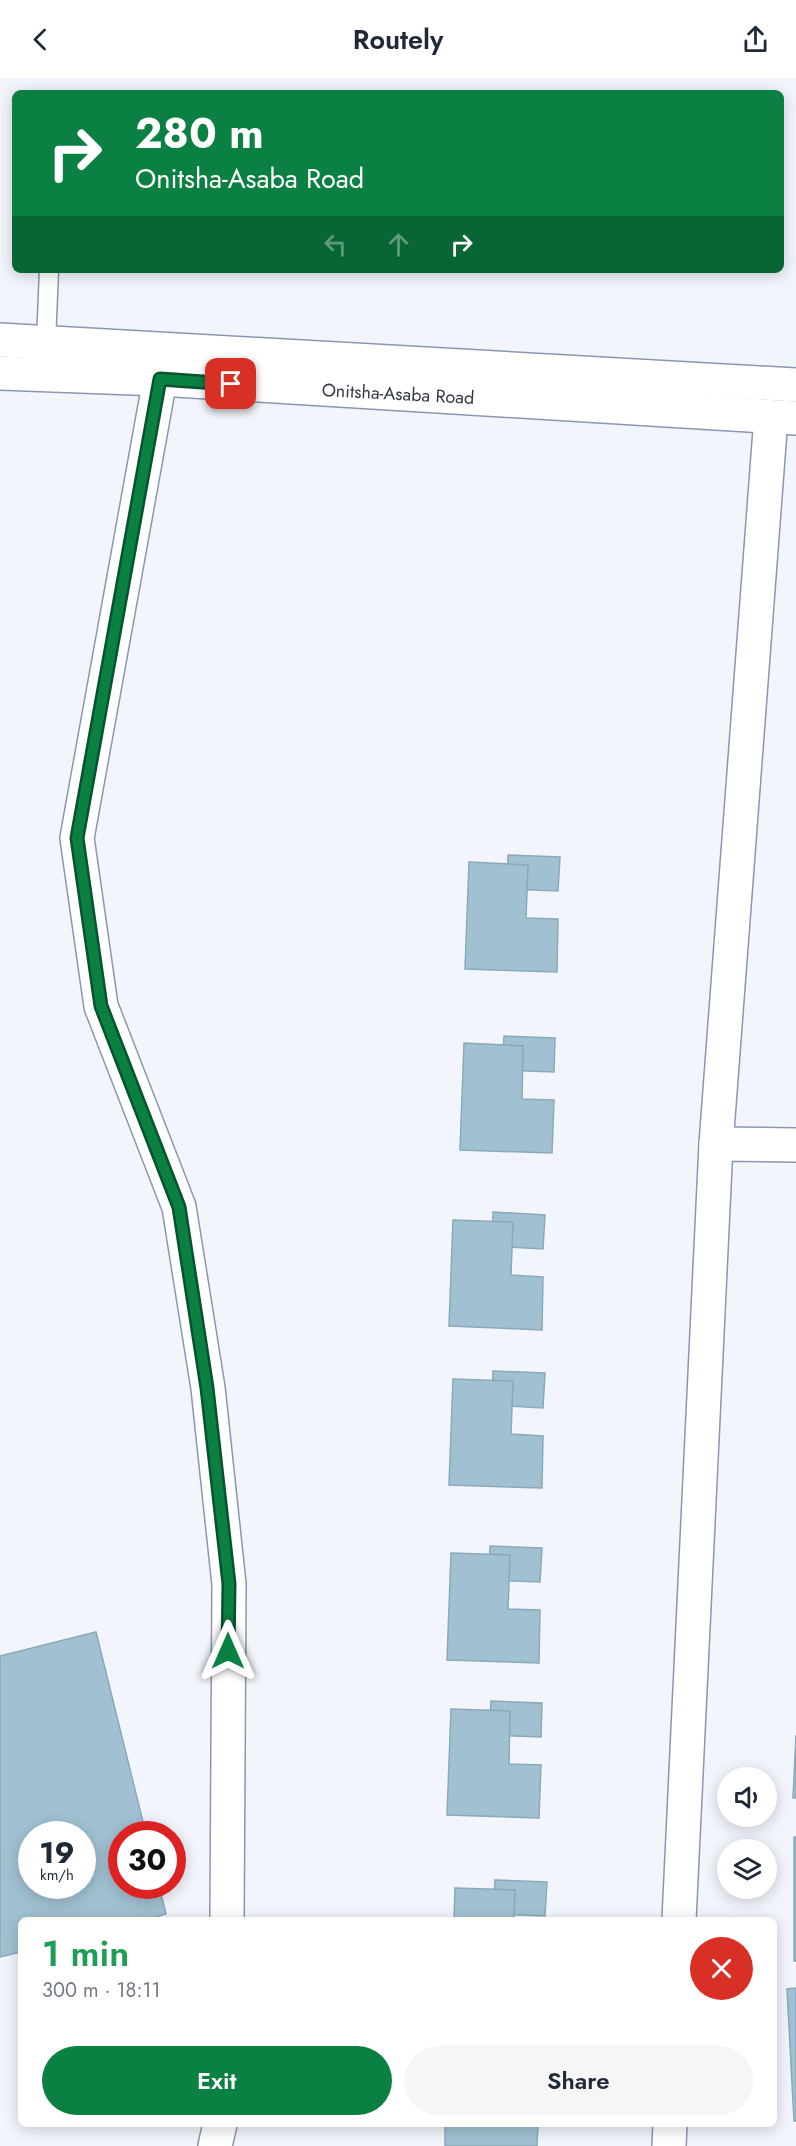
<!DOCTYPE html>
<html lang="en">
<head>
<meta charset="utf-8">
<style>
	:root { --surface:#fff; --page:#f6f6f7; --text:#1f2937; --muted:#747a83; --accent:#0b8043 }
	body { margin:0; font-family:Jost,sans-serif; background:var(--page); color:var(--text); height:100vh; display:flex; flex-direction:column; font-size:22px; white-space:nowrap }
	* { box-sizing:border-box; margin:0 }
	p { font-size:20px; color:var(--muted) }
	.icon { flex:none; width:33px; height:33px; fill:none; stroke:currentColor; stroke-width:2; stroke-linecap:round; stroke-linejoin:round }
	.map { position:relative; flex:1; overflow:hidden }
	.details { position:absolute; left:18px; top:1839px; width:759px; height:210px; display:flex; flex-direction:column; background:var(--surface); border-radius:9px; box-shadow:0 3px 15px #0003 }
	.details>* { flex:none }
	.banner { position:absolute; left:12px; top:12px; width:772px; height:183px; border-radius:9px; box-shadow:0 3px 15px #0003; background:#0b8043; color:#fff; overflow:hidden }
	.buttons { position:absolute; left:717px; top:1689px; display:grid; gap:12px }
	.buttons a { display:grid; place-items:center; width:60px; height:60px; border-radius:50%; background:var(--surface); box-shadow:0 3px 15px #0003; font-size:30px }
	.speed { position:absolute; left:18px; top:1743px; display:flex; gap:12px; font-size:30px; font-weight:700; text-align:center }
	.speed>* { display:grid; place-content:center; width:78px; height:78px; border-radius:50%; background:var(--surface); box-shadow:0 3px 15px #0003; line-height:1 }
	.speed small { font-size:15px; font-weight:400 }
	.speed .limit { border:9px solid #d22; background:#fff; color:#111 }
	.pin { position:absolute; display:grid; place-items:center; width:51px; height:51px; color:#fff; margin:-26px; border-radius:12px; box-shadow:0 3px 9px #0006 }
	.me { position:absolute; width:66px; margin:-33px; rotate:0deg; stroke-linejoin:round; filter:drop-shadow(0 0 4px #0008) }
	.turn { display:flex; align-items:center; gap:21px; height:126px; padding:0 24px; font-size:27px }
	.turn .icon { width:78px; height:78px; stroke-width:2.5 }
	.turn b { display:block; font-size:42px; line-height:51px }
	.lanes { display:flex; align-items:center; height:57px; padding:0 24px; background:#0003; justify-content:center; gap:30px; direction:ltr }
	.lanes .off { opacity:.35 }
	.round { display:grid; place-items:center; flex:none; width:63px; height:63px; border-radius:32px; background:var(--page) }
	.headline { display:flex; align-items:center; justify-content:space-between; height:102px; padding:0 24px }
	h1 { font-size:36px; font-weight:600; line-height:45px; color:#1e9e55 }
	.primary-button { display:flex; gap:12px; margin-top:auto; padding:12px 24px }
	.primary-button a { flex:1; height:69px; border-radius:36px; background:var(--accent); color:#fff; font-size:24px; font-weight:600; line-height:69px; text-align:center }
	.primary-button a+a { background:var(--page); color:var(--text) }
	header { display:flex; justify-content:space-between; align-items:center; height:78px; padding:0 24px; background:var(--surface); font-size:27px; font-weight:600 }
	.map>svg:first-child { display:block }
	.building { fill:#a1c1d2; stroke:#8aa9b9; stroke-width:1.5; fill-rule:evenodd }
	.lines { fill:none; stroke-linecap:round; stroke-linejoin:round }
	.lane-casing { stroke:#8a97b1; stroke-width:21 }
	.street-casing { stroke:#8a97b1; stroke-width:36 }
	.highway-casing { stroke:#8a97b1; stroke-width:36 }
	.lane { stroke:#fff; stroke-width:18 }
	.street { stroke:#fff; stroke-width:33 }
	.highway { stroke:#fff; stroke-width:33 }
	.route-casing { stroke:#07532c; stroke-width:15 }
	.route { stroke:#0b8043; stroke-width:10 }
	.labels { text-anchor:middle; stroke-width:6; stroke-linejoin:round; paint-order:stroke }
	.street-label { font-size:18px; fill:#343a45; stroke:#fff }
</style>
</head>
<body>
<header><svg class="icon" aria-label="back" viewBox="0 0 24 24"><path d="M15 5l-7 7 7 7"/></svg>Routely<svg class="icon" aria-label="share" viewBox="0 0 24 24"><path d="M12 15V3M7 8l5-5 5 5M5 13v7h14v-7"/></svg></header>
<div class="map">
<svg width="796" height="2068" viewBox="0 0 796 2068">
	<rect width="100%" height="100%" fill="#f2f5fb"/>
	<g class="building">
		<polygon points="508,777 560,779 558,813 507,811"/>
		<polygon points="469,784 528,787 526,840 558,841 557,894 465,891"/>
		<polygon points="504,958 555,960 554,994 502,992"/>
		<polygon points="464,965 523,968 522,1021 554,1022 552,1075 460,1072"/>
		<polygon points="493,1134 545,1137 543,1171 492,1168"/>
		<polygon points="453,1142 513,1144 511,1197 543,1199 542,1252 449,1248"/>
		<polygon points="493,1293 545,1295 543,1330 492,1327"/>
		<polygon points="453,1301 513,1303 511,1356 543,1358 542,1410 449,1407"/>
		<polygon points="490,1468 542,1470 540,1504 489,1502"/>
		<polygon points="451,1475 510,1477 508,1531 540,1532 539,1585 447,1582"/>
		<path d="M96 1554 146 1756H122V1808H159L166 1836 145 1842H21V1874L0 1879V1578ZM32 1756H82V1808H32Z"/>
		<polygon points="491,1623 542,1625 541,1659 489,1657"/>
		<polygon points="451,1631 510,1633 509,1686 541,1687 539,1740 447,1737"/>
		<polygon points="796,1657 796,1720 793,1720"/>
		<rect x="794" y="1759" width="2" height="124"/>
		<polygon points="495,1802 547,1804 545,1838 493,1836"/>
		<polygon points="455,1810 515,1812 514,1842 454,1842"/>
		<polygon points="796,1910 796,2043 794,2043 787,1911"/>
		<polygon points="445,2046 538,2046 537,2068 445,2068"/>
	</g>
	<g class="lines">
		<defs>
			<polyline id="lane" points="46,264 49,192"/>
			<g id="street">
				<polyline points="160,301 77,760 101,928 179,1129 208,1310 229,1506 227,1842"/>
				<polyline points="716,1066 796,1067"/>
				<polyline points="679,1842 716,1066 771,339"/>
				<polyline points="215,2068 220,2046"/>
				<polyline points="669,2068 670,2046"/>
			</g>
			<g id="highway">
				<polyline points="0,262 796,307"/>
				<polyline points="0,295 160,301 796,340"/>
			</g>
		</defs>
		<use href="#lane" class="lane-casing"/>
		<use href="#street" class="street-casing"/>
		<use href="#highway" class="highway-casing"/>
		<use href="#lane" class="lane"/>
		<use href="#street" class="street"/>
		<use href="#highway" class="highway"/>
	</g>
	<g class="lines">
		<defs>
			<polyline id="route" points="228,1573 229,1506 207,1310 179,1129 101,928 77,760 160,301 231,306"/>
		</defs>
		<use href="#route" class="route-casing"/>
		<use href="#route" class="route"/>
	</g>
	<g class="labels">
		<g class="street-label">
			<text transform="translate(398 316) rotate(3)" y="6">Onitsha-Asaba Road</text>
		</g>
	</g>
</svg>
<div class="buttons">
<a><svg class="icon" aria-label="sound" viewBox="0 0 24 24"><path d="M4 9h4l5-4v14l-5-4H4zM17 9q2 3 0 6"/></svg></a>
<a><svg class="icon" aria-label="layers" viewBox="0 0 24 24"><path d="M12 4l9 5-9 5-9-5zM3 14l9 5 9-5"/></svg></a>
</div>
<div class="speed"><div>19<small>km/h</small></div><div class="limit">30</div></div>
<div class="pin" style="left:231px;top:306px;background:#d93025"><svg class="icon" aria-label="arrive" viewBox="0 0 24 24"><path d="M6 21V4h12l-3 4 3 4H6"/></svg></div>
<svg class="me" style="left:228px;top:1573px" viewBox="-20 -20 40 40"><path d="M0-17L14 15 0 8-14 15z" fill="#0b8043" stroke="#fff" stroke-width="4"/></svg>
<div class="banner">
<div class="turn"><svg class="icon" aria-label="right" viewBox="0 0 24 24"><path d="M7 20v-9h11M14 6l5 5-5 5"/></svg><div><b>280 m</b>Onitsha-Asaba Road</div></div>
<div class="lanes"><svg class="icon off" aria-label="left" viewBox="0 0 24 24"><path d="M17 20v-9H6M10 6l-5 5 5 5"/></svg><svg class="icon off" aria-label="ahead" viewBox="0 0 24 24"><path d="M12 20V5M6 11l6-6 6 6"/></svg><svg class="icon" aria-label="right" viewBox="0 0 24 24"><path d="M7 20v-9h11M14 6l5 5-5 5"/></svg></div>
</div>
<section class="details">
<div class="headline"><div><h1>1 min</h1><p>300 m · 18:11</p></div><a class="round" style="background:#d93025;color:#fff"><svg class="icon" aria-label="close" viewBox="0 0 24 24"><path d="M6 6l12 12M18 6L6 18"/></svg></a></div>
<div class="primary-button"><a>Exit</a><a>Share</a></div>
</section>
</div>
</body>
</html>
